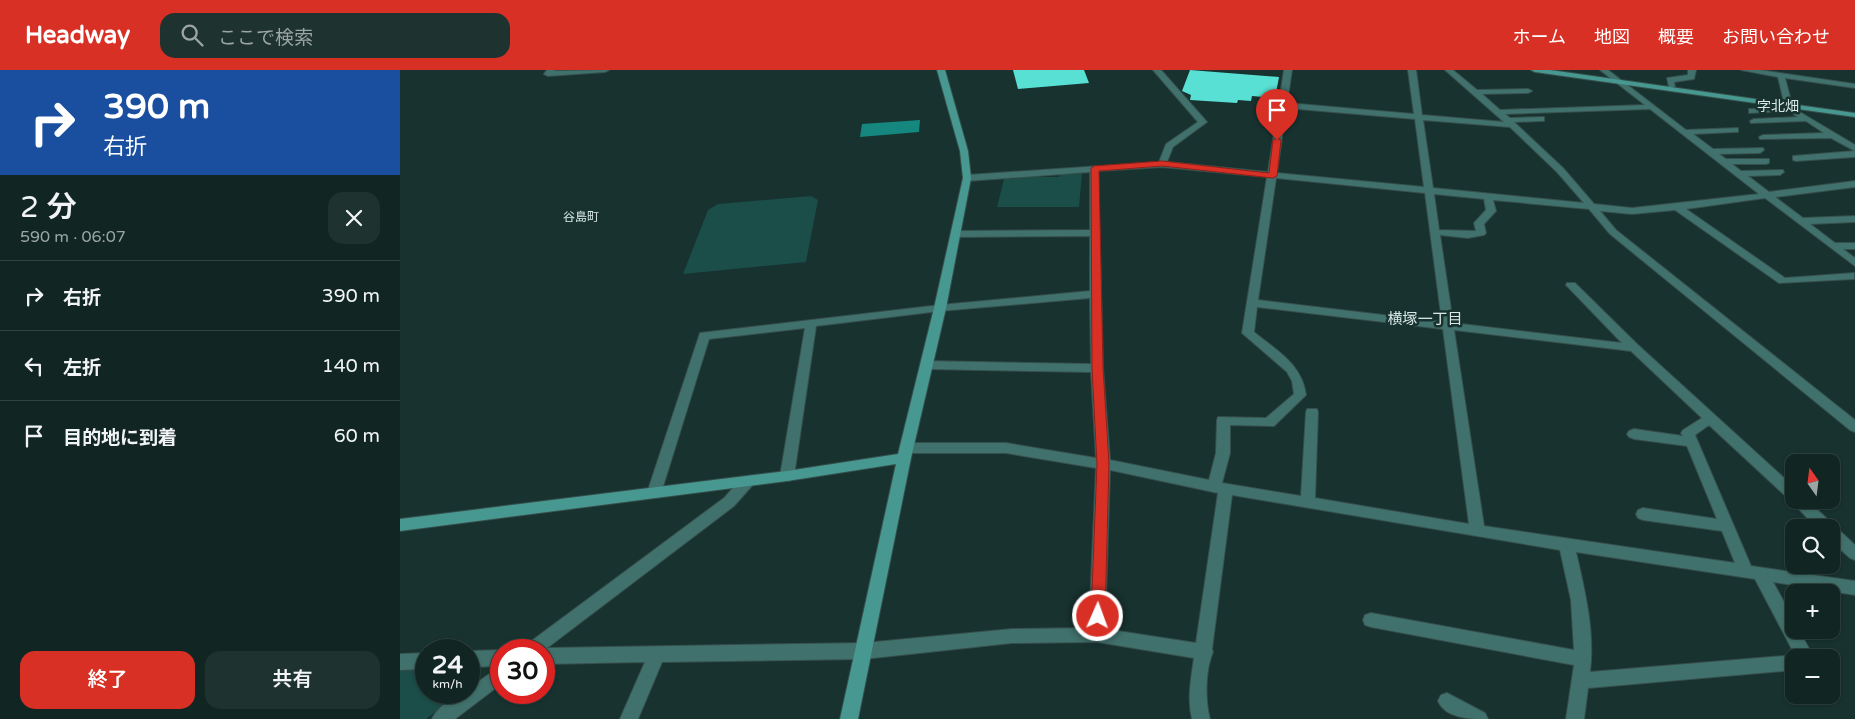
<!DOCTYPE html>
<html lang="ja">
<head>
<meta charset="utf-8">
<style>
	:root { --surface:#112623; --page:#1e3230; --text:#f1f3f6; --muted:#9ca5a6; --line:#304341; --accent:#d93025 }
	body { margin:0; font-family:"Varela Round","Noto Sans JP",sans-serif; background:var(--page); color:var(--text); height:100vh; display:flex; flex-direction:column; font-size:19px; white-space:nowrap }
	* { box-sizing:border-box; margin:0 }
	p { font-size:16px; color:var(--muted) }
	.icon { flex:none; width:28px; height:28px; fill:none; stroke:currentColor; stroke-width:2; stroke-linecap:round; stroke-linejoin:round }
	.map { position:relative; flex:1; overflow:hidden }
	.drawer { display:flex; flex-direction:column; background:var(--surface); width:400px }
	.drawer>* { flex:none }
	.guide { background:#1a4fa0; color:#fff; overflow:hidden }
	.needle { width:32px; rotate:346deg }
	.buttons { position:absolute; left:1385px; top:384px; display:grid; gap:10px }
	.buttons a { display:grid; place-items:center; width:55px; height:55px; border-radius:10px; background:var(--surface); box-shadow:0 1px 4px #0004,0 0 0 1px var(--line); font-size:25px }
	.speed { position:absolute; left:15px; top:569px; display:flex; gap:10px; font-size:25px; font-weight:700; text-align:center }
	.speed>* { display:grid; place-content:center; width:65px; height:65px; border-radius:50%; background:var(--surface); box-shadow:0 1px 4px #0004,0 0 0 1px var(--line); line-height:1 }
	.speed small { font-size:12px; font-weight:400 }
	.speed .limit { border:8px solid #d22; background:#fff; color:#111 }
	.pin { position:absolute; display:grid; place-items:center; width:42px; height:42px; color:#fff; margin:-51px -21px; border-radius:50% 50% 50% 0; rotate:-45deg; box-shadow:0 0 5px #0007 }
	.pin .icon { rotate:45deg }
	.me { position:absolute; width:55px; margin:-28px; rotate:2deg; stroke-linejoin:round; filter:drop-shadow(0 0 4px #0008) }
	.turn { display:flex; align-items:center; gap:18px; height:105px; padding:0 20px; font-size:22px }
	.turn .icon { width:65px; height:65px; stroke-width:2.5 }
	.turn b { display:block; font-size:35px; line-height:42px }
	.round { display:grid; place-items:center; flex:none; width:52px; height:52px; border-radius:15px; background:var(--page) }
	.head { display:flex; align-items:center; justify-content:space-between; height:85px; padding:0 20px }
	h1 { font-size:30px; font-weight:600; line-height:38px }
	.button { display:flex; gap:10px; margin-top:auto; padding:10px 20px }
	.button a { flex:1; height:58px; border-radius:15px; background:var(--accent); color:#fff; font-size:20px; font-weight:600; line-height:58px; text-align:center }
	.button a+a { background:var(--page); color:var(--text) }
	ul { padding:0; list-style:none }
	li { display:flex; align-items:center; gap:15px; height:70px; padding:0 20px; border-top:1px solid var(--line) }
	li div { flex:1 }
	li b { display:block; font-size:19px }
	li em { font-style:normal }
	header { display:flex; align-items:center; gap:30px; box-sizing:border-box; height:70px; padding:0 25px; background:var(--accent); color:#fff }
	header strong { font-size:24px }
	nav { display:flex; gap:28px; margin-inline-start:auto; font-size:18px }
	.search { width:350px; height:45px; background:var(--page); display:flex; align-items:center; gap:12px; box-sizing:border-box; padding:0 18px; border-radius:15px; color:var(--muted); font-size:19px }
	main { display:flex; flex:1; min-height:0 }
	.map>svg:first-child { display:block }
	.green { fill:#1b4d49 }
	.water { fill:#15877f }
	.building { fill:#59e0d4 }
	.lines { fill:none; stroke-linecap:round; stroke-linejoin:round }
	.street-casing { stroke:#364f4c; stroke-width:2 }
	.secondary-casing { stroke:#364f4c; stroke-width:2 }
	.street { fill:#41716c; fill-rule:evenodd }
	.secondary { fill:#479890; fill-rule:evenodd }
	.route { fill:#d93025; stroke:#8d1f18 }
	.labels { text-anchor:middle; stroke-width:5; stroke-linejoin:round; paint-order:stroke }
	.far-neighbourhood-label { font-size:12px; fill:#d8e8e6; stroke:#17322f }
	.far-quarter-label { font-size:14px; fill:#d8e8e6; stroke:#17322f }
	.neighbourhood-label { font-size:15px; fill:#d8e8e6; stroke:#17322f }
</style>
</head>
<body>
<header>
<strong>Headway</strong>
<div class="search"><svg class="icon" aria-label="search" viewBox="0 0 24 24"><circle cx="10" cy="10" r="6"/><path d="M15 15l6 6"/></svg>ここで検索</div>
<nav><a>ホーム</a><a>地図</a><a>概要</a><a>お問い合わせ</a></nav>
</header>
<main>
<section class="drawer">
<div class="guide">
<div class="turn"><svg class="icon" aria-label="right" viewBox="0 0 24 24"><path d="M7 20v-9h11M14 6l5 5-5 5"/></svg><div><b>390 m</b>右折</div></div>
</div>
<div class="head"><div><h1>2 分</h1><p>590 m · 06:07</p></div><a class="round"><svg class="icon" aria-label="close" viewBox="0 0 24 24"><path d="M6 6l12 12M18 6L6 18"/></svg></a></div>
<ul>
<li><svg class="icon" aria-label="right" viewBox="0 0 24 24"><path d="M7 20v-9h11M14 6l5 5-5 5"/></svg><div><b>右折</b></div><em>390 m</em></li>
<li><svg class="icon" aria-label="left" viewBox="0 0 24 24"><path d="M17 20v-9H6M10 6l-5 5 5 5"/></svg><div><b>左折</b></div><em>140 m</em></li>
<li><svg class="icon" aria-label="arrive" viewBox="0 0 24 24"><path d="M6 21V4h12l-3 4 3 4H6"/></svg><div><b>目的地に到着</b></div><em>60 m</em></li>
</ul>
<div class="button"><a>終了</a><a>共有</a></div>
</section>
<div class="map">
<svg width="1455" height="649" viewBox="0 0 1455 649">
	<rect width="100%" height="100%" fill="#17322f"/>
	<g class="green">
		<polygon points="660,104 682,104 679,137 597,137 604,109 614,109 615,107 659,107"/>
		<polygon points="411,126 418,130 406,192 283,204 308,140 318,134"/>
		<polygon points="26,599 26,622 61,623 26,649 0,649 0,600"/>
	</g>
	<polygon class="water" points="520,50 519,62 460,67 462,54"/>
	<g class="building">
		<polygon points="613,0 684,0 689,13 618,19"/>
		<polygon points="790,0 879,7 875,28 852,26 851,31 838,30 837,33 790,30 791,25 782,21"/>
	</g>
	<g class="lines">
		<defs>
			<g id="street">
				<polygon points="147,0 155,0 154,1 209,0 205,2 148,6 144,4"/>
				<path d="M753 0H761L807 52 773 77 767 92 868 102 884 0H892L887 33 1014 44 1008 0H1016L1022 45 1104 52 1045 0H1053L1077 20 1128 19 1132 21 1128 23 1082 24 1100 40 1245 35 1200 0H1208L1286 60 1338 58V62H1335L1293 64 1313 79 1363 78 1364 80 1360 83 1319 84 1326 89H1369V93L1366 94H1332L1341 101 1383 100 1384 102 1380 105 1348 106 1369 122 1455 111V117L1375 127 1403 148 1455 146V152L1410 154 1435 173H1455V179H1443L1455 188V196L1365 128 1286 139 1385 208 1454 203V209L1379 213 1275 140 1232 144 1200 141 1216 160 1455 350V362L1450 360 1210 164 1189 139 1093 130 1096 141 1084 154 1086 163 1084 165 1068 168 1040 165 1053 253 1222 273 1166 215 1167 213H1175L1238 275 1394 417V430H1407L1455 475V490L1450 488 1431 471V458H1417L1391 431 1309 355 1295 365 1351 496 1455 511V525L1373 512 1394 550V560H1399L1414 588H1394V600L1188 618 1184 649H1166L1174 595 971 557 965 555 963 550 965 545 971 543 1174 580 1171 530 1160 480 832 425 812 579 813 582C805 600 805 631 810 649H792C787 628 791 609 794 588L697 572 612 573 464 589 262 592 238 649H220L245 592 144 594V580H124L126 575 324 428C332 420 343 402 355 406L357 410 334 436 147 578 464 573 612 559 689 558 696 398 606 383H507L502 381 500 378 502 375 507 373H606L696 388 691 302 526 299 520 295 526 291 691 294 690 228 540 241 416 256 394 406 392 410 387 411 382 410 380 406 405 258 309 269 261 423 259 427 254 428 249 427 247 423 300 263 540 235 690 221V166L556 167 551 164 556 161 690 160V102L567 111 563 108 567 105 759 92 766 74 798 52ZM886 38 1015 49 1024 117 877 103ZM1250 39 1359 124 1232 138 1194 134 1163 98 1114 52 1141 51H1144V47L1110 48 1105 44ZM1023 50 1110 57 1157 102 1184 133 1033 118ZM762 97 867 107 842 263 887 302 892 311 894 324 866 348 818 347 817 350 816 383 809 410 710 390 703 298 698 101ZM876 108 1025 123 1042 252 858 230ZM1034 124 1084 129 1086 140 1074 153 1076 161 1039 160ZM857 237 1043 259 1069 454 915 428 918 342 917 339H907L906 342 901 426 822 413 830 383V355L874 356 906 325C902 294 877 281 854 262ZM1054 260 1231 281 1302 348 1283 360 1281 363 1283 366 1234 359 1229 361 1227 364 1229 367 1234 369 1287 376 1317 449 1243 438 1238 440 1236 444 1238 448 1243 450 1322 461 1335 493 1084 456ZM710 400 818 423 796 573 705 559ZM1176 482 1355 509 1395 585 1190 602C1195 562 1185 521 1176 482Z"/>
				<polygon points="1288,0 1296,0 1294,9 1274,12 1275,17 1269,17 1267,8 1288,5"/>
				<polygon points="1341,0 1360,0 1455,14 1455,18 1385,8 1393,38 1455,75 1455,87 1396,91 1393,90 1393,86 1455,81 1431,68 1360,69 1359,67 1363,65 1424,63 1406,51 1351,53 1350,51 1354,49 1398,47 1388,41 1349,43 1349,39 1352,39 1385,37 1378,7"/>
				<polygon points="101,580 101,596 69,597 69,581"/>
				<polygon points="26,583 26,599 0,600 0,584"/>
				<path d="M101 596V614L55 649H32C37 638 57 622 69 622V618Z"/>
				<path d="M1047 623 1085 643 1088 649C1071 649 1046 649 1038 631L1041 625Z"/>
			</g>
			<g id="secondary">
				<polygon points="537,0 545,0 568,81 571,108 546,238 511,388 458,649 440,649 496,394 387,411 0,461 0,449 387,401 498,384 534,238 563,108 560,81"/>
				<polygon points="1131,0 1150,0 1455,43 1455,47 1135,2"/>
			</g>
		</defs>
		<use href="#street" class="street-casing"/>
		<use href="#secondary" class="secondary-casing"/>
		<use href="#street" class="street"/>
		<use href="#secondary" class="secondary"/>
	</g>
	<polygon class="route" points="877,68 881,70 877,106 873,108 762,96 699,101 703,298 709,394 705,546 703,551 698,553 693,551 691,546 697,394 692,298 691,98 694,96 762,91 869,103 873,70"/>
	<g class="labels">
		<g class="far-neighbourhood-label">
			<text x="181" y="151">谷島町</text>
		</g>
		<g class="far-quarter-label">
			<text x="1378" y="41">字北畑</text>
		</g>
		<g class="neighbourhood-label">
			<text x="1025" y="254">横塚一丁目</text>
		</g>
	</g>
</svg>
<div class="buttons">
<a><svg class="needle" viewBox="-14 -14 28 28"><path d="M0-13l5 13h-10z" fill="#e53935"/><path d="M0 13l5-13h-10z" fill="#9ca5a6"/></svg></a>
<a><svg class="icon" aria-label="search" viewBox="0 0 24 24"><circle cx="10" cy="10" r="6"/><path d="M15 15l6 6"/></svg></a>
<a>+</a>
<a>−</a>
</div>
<div class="speed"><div>24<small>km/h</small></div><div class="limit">30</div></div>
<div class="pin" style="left:877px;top:70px;background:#d93025"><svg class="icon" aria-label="arrive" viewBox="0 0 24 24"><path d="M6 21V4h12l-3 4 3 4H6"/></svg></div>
<svg class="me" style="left:698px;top:546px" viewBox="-20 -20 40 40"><circle r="17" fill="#d93025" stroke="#fff" stroke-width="3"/><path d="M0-11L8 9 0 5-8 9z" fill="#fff"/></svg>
</div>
</main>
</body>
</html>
